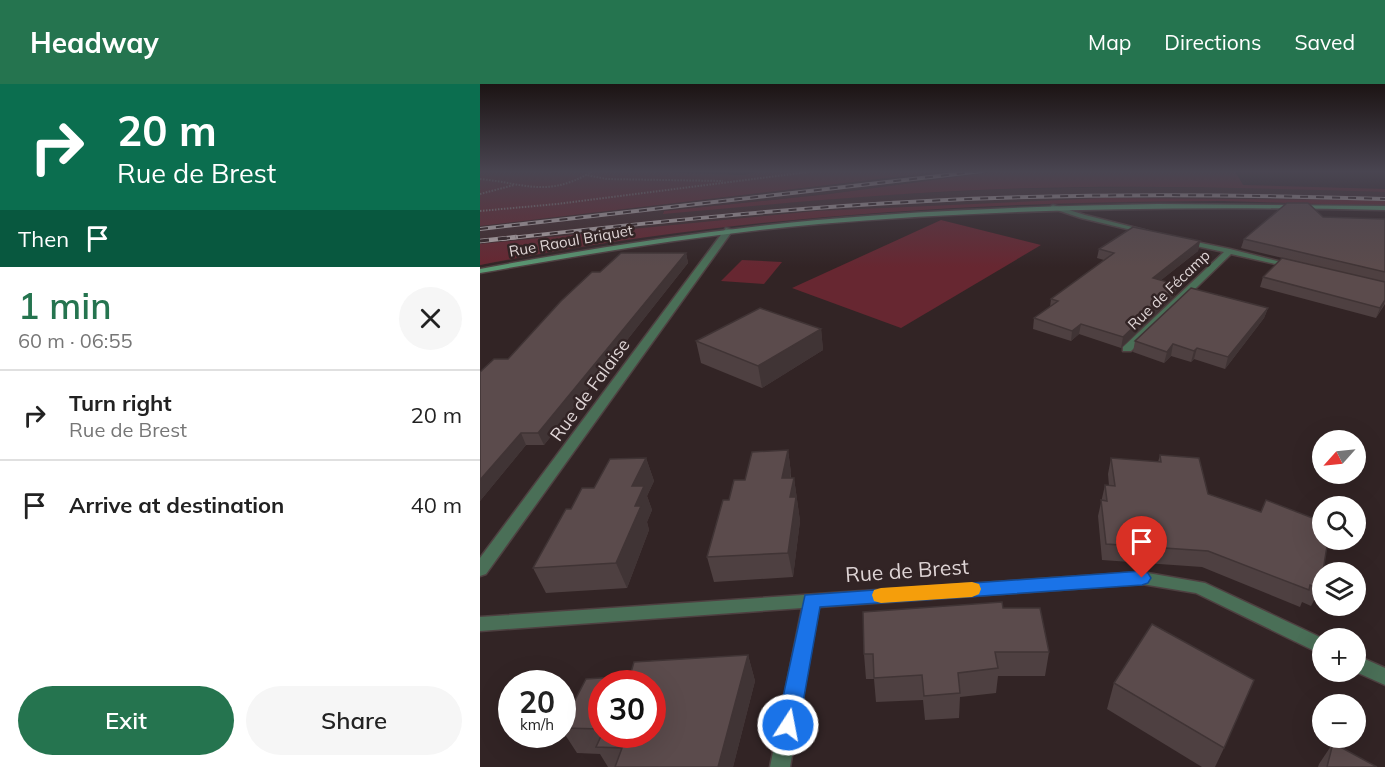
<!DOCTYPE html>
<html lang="en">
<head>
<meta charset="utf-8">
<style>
	:root { --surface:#fff; --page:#f6f6f6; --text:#222; --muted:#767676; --line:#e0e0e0; --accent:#25744f }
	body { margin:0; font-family:Mulish,sans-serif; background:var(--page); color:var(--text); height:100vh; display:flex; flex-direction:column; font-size:22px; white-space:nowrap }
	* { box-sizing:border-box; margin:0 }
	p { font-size:20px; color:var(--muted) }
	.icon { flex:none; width:33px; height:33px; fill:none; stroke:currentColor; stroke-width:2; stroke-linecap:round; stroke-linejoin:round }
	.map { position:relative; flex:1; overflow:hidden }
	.panel { display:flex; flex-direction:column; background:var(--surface); width:480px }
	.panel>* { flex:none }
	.top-card { background:#0b6e4f; color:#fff; overflow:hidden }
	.needle { width:39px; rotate:243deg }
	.buttons { position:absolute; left:832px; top:346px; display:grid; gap:12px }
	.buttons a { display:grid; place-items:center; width:54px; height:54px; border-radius:50%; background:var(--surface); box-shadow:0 6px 24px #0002; font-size:30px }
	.speed { position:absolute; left:18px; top:586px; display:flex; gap:12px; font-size:30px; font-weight:700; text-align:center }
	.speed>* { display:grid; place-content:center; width:78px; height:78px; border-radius:50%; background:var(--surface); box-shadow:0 6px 24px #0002; line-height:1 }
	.speed small { font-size:15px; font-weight:400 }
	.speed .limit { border:9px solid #d22; background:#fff; color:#111 }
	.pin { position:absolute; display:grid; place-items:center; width:51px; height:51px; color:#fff; margin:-62px -26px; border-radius:50% 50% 50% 0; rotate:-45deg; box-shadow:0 0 6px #0007 }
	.pin .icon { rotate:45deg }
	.me { position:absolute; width:66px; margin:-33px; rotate:11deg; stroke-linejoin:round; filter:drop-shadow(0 0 4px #0008) }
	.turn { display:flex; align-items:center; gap:21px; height:126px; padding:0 18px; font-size:27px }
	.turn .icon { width:78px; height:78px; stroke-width:2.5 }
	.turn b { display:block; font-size:42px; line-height:51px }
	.then { display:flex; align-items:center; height:57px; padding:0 18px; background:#0003; gap:12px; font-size:22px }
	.round { display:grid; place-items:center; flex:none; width:63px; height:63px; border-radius:32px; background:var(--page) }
	.head { display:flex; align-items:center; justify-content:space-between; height:102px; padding:0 18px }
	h1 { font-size:36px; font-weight:600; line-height:45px; color:var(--accent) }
	.cta { display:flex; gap:12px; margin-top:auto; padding:12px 18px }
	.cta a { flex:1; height:69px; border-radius:36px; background:var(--accent); color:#fff; font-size:24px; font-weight:600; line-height:69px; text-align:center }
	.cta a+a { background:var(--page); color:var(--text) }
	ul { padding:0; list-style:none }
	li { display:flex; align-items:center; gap:18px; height:90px; padding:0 18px; border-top:2px solid var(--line) }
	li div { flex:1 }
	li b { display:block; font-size:22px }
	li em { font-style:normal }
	header { display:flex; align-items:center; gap:36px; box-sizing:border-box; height:84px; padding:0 30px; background:var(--accent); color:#fff }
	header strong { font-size:28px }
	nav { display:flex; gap:33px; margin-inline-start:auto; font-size:21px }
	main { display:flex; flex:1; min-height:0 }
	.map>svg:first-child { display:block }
	.built { fill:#402a2c }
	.green { fill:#672731 }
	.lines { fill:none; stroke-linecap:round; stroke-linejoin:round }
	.street-casing { stroke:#4e4041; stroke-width:3 }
	.secondary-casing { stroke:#4e4041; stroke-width:3 }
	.path { stroke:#887c7d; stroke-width:2; stroke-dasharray:1.5 1.5; stroke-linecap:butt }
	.street { fill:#4a6f57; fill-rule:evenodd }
	.secondary { fill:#5a9772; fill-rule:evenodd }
	.rail-far1-casing { stroke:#b9aeaf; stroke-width:4 }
	.rail-casing { stroke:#b9aeaf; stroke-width:4.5 }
	.rail-far1 { stroke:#322425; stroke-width:2; stroke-dasharray:8; stroke-linecap:butt }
	.rail { stroke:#322425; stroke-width:3; stroke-dasharray:9; stroke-linecap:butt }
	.wall { fill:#4e4041; fill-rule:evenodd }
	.shaded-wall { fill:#403435 }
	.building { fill:#5b4b4c; stroke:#403435; stroke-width:1.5 }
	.route { fill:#1a73e8; stroke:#114b97; stroke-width:1.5 }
	.slow { fill:#f59e0b }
	.labels { text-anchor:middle; stroke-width:5; stroke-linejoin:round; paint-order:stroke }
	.far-street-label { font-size:15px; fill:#dfd5d6; stroke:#322425 }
	.street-label { font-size:18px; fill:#dfd5d6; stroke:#322425 }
	.near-street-label { font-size:21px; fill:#dfd5d6; stroke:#322425 }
</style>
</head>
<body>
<header>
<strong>Headway</strong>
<nav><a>Map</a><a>Directions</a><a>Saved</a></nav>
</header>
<main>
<section class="panel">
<div class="top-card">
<div class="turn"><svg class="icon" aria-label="right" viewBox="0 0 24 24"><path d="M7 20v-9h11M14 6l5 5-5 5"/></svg><div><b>20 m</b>Rue de Brest</div></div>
<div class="then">Then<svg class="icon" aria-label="arrive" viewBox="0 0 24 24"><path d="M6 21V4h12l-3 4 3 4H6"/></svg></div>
</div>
<div class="head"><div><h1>1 min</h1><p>60 m · 06:55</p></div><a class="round"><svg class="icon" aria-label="close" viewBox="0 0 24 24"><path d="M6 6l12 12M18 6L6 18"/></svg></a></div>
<ul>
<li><svg class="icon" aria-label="right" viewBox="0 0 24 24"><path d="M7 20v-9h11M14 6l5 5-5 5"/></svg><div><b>Turn right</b><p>Rue de Brest</p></div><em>20 m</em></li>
<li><svg class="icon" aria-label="arrive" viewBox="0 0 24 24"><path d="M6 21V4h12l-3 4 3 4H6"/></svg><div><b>Arrive at destination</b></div><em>40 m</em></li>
</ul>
<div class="cta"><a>Exit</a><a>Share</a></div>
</section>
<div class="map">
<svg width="905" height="683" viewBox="0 0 905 683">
	<rect width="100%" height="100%" fill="#322425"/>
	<polygon class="built" points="467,87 521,87 349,110 184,127 183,129 400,111 525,105 666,103 786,104 905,108 905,122 742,117 501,122 335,133 255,141 159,153 0,181 0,142"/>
	<g class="green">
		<polygon points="0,87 150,87 264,91 280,87 467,87 0,142"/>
		<path d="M521 87H755L763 101 905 105V108C778 104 650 100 523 105 409 109 296 120 183 130L184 127 349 110Z"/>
		<path d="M625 114 880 116 905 117V122C850 121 795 118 741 117 492 117 244 133 0 181V160L336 127Z"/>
		<polygon points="461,136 561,161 421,244 312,204"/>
		<polygon points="262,176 302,178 284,200 241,197"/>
	</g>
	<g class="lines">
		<defs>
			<g id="street">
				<polygon points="573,121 605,131 668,147 664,149 601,134 571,124 571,122"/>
				<polygon points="246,144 253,146 6,490 0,492 0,474"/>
				<polygon points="702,155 750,165 817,182 813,184 751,170 651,267 643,267 643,263 744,168 702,159"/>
				<polygon points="662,488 725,499 844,555 843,571 716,509 662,500 339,523 310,683 290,683 322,524 0,547 0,533"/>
				<polygon points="876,571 905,584 905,601 876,588"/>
			</g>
			<path id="secondary" d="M678 120 905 122V126C716 122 527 124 339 140 225 150 112 169 0 189V185C112 164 224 147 337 136 451 126 564 122 678 120Z"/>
		</defs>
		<use href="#street" class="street-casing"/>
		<use href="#secondary" class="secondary-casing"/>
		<g class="path">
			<polyline points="112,87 106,91 127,95 243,97"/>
			<path d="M0 95C42 99 65 113 106 91"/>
			<polyline points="0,110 34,101"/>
			<polyline points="0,127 77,120 336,87"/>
		</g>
		<use href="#street" class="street"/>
		<use href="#secondary" class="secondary"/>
		<defs>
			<g id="rail-far1">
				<polyline points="0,145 502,87"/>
				<path d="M22 155C164 139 305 124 447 117 600 109 752 110 905 115"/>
			</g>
			<polyline id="rail" points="0,157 36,153"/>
		</defs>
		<use href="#rail-far1" class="rail-far1-casing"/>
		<use href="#rail" class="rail-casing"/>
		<use href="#rail-far1" class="rail-far1"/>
		<use href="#rail" class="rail"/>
	</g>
	<g class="wall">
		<polygon points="843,133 905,135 905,220 896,234 780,203 783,193 849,185 761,164 764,155"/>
		<polygon points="720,157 718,167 681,196 695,211 641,264 599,250 591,257 553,245 554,234 570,223 571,215 624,176 617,174 619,165"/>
		<polygon points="206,169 208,179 64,361 46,361 0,417 0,288 28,275"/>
		<polygon points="788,224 784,234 745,285 714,275 711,278 691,272 684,279 653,268 655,257"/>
		<polygon points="341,245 343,266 282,304 221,279 216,257"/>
		<polygon points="308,366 311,389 311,394 314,394 320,437 313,493 234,498 227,473 249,416"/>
		<polygon points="680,371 728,410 840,505 831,522 822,518 820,523 722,483 622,476 618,432 625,401 629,402 628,390 631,374 678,378"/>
		<polygon points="166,374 174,397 167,412 172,426 167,438 169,446 147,504 66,509 53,484 91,425 114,404"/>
		<polygon points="523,524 569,568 565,592 518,592 516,609 480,613 479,634 445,636 443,616 396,618 394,595 386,595 384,570"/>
		<path d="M268 571 275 597 253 683H128L120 670 97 669 82 646V641L106 595 150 592 154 578ZM122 600H172V651H122Z"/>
		<polygon points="634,599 744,664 735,683 722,683 627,625"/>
		<polygon points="853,659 897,683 838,683 839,680"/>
	</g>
	<g class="shaded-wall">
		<polygon points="720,157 718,167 671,204 673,194"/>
		<polygon points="206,169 208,179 64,361 58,349"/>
		<polygon points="698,201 695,211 641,264 643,253"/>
		<polygon points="905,216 904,220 896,234 900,224"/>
		<polygon points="788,224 784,234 745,285 748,273"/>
		<polygon points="601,240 599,250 591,257 592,247"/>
		<polygon points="341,245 343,266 282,304 278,282"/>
		<polygon points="693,260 691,272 684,279 687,268"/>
		<polygon points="717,264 714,275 711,278 714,267"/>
		<polygon points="41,349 46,361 0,417 0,396"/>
		<polygon points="308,366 311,389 306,418 302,394"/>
		<polygon points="166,374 174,397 167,412 172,426 167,438 169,446 147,504 136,479 155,422 152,402"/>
		<polygon points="314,394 320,437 313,493 308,469 310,413"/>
		<polygon points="268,571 275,597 253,683 238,683"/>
	</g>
	<g class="building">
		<polygon points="807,119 828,119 843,133 905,135 905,188 764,155"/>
		<polygon points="653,143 720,157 673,194 698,201 643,253 601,240 592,247 554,234 578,217 571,215 634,169 619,165"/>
		<polygon points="141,169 206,169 58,349 41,349 0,396 0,288 14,275 28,275 81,217 112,188 120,188"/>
		<polygon points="802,174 905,198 905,216 900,224 783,193"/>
		<polygon points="711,204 788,224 748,273 717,264 714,267 693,260 687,268 655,257"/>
		<polygon points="280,224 341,245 278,282 216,257"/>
		<polygon points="308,366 302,394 314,394 310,413 316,413 308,469 227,473 243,416 249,416 254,396 265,396 272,368"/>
		<polygon points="680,371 719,374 728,410 781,428 786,416 843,438 843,456 848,456 840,505 830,501 829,506 728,467 626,460 621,416 627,417 625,401 635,402 631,374 681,378"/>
		<polygon points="166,374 152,402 164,402 155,422 161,422 136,479 53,484 86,425 91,425 102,404 114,404 130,375"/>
		<polygon points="522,518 523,524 560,524 569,568 515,568 518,584 478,589 480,609 444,612 442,591 394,594 393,570 384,570 383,528"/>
		<polygon points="672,540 774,596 744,664 634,599"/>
		<polygon points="268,571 238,683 135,683 142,664 116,663 122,650 122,651 172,651 172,600 122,600 122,645 82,644 82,641 106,595 150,592 154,578"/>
		<polygon points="853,659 897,683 847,683"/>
	</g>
	<linearGradient id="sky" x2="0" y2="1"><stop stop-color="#1c1414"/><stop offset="0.48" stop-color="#494551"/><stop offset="1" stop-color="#494551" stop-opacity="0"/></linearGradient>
	<rect width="905" height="183" fill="url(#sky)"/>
	<polygon class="route" points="662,487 668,489 671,494 668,499 662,501 340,523 319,641 316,649 308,652 300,649 297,641 325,511"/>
	<polygon class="slow" points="492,498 499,500 501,505 499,510 492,513 401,519 394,517 392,511 394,506 401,504"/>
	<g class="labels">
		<g class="far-street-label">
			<text transform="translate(91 157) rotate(-10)" y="5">Rue Raoul Briquet</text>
			<text transform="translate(689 206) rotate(-44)" y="5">Rue de Fécamp</text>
		</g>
		<g class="street-label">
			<text transform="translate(110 306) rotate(-54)" y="6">Rue de Falaise</text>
		</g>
		<g class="near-street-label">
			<text transform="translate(427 487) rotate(-4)" y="7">Rue de Brest</text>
		</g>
	</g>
</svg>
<div class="buttons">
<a><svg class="needle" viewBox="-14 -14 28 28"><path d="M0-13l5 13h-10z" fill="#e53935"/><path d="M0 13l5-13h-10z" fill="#767676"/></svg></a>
<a><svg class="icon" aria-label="search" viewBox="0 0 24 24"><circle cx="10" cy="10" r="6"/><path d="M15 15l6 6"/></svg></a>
<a><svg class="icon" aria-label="layers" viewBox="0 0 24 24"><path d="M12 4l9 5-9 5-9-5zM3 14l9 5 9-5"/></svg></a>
<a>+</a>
<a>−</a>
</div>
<div class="speed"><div>20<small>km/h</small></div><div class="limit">30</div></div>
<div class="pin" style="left:662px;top:494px;background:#d93025"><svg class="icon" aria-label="arrive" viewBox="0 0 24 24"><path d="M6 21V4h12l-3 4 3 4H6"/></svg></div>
<svg class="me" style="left:308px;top:641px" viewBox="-20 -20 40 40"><circle r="17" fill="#1a73e8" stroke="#fff" stroke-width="3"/><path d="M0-11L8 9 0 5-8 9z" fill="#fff"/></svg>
</div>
</main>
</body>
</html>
